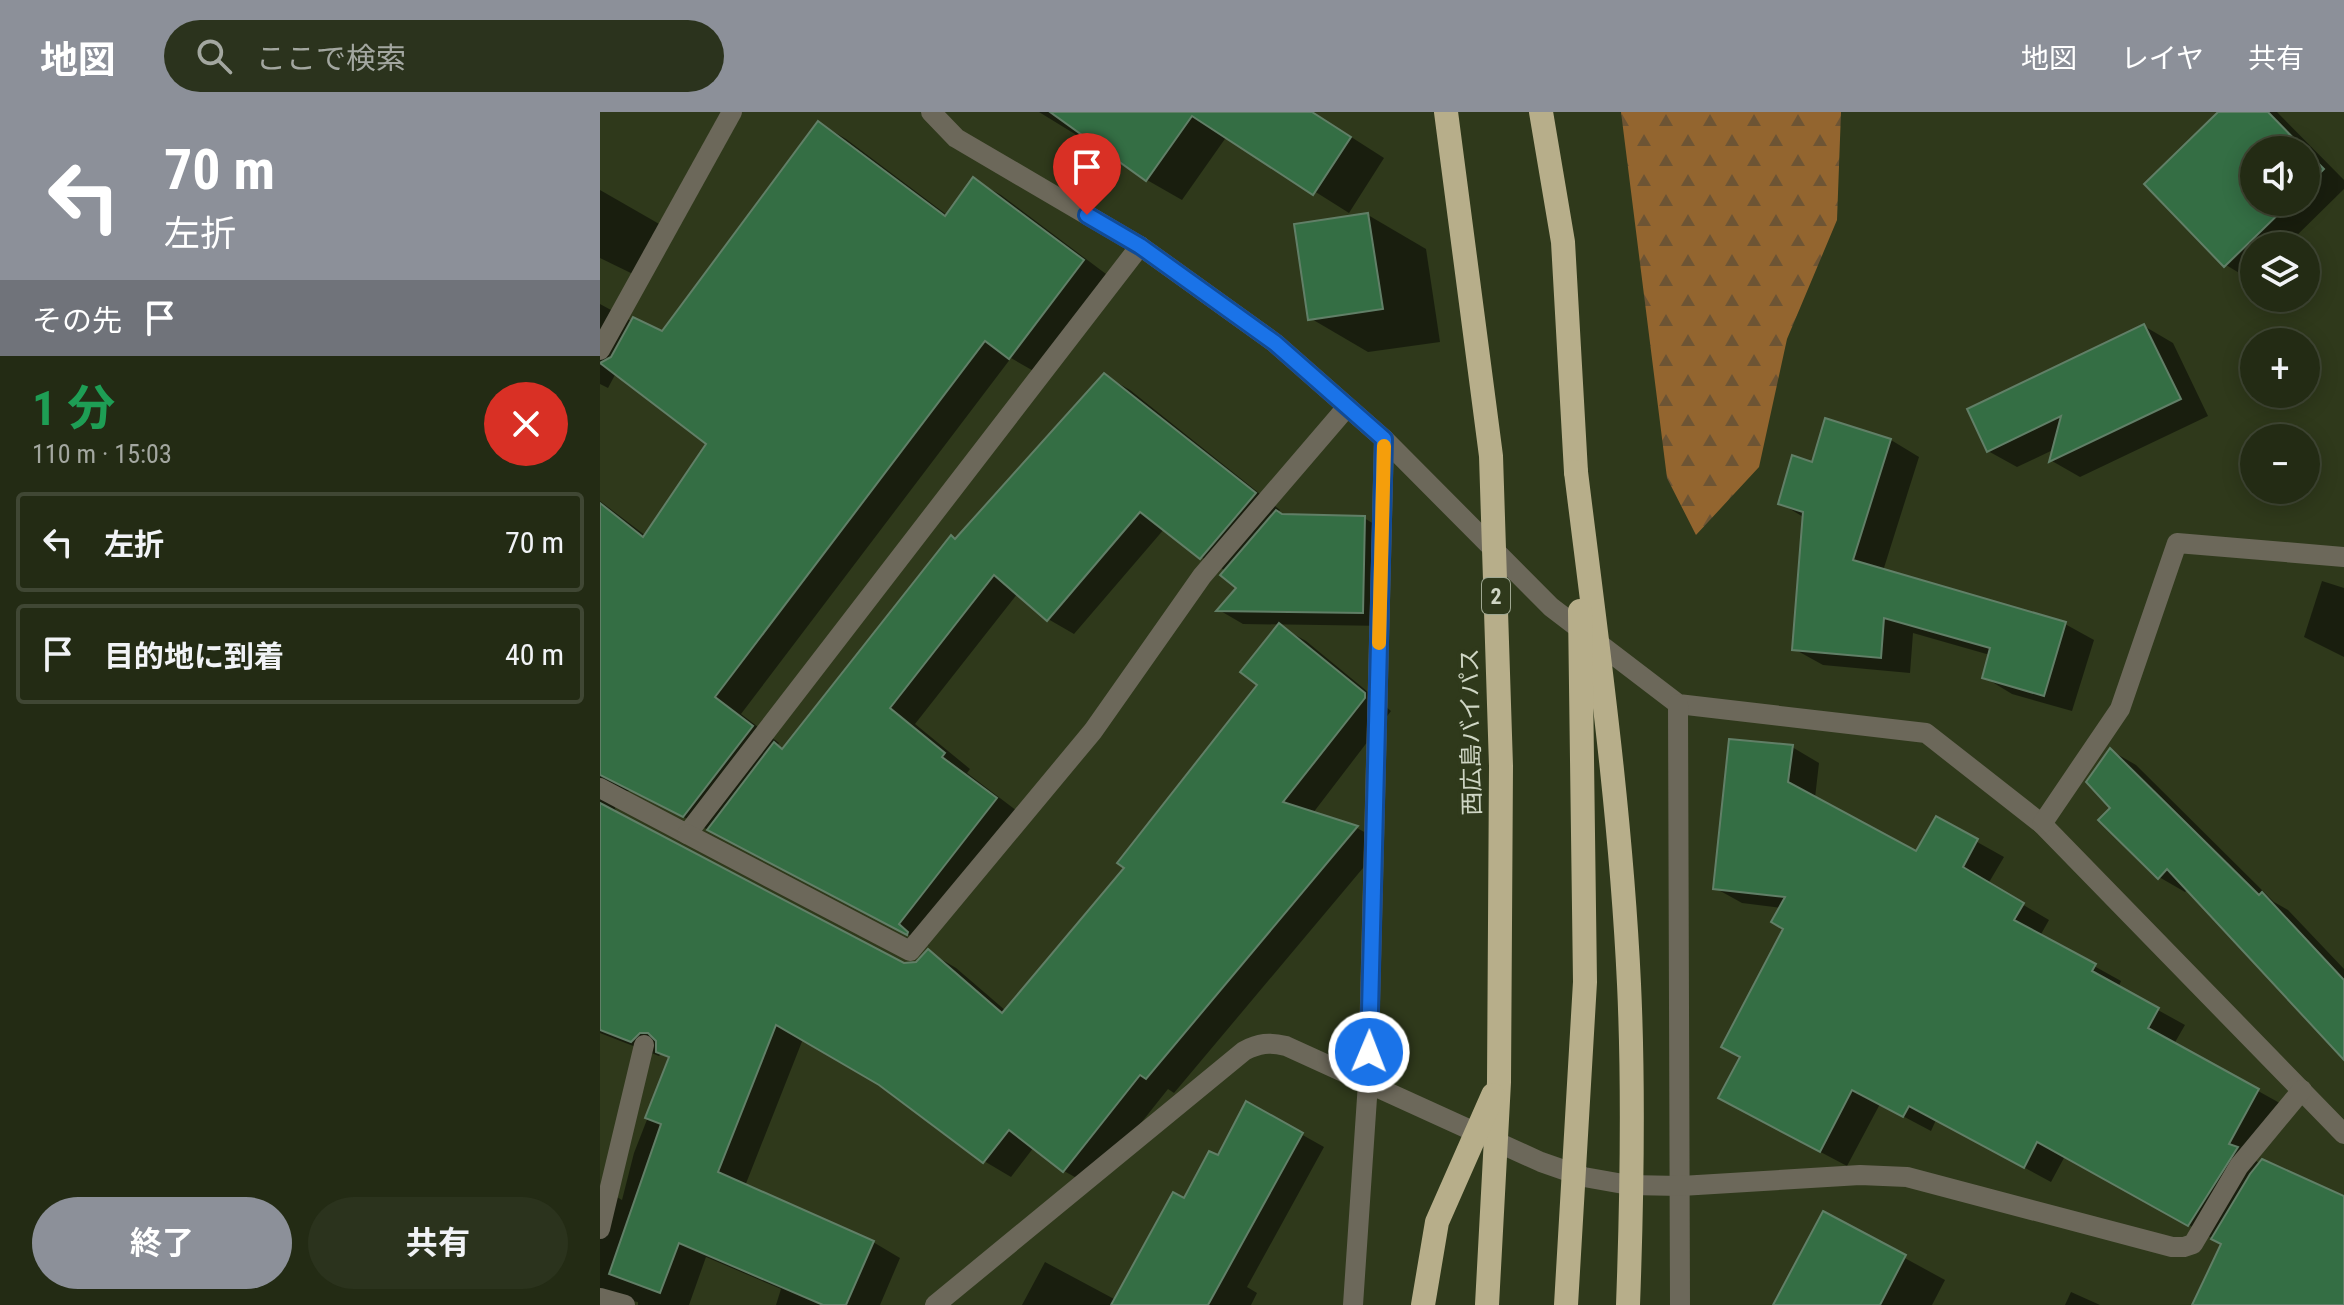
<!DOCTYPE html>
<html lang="ja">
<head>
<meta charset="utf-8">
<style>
	:root { --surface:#232b14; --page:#2b331d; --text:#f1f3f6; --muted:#a3a7a0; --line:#404734; --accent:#8c9099 }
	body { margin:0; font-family:"Roboto Condensed","Noto Sans JP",sans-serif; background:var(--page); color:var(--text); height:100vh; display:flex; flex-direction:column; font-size:30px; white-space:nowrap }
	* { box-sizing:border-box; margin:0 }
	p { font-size:26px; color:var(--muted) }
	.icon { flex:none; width:44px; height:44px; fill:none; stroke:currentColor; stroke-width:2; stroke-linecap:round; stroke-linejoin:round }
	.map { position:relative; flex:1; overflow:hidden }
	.side { display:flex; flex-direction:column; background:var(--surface); width:600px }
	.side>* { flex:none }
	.banner { background:#8c9099; color:#fff; overflow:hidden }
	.buttons { position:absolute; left:1640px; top:24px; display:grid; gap:16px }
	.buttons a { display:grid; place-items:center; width:80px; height:80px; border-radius:50%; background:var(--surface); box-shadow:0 4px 20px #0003,0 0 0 2px var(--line); font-size:40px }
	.pin { position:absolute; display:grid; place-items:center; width:68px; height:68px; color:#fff; margin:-82px -34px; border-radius:50% 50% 50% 0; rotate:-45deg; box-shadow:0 0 8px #0007 }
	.pin .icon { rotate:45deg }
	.me { position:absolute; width:88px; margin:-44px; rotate:1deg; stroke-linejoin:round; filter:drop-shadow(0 0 6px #0008) }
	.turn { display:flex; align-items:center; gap:28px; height:168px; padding:0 32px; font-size:36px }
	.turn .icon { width:104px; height:104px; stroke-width:2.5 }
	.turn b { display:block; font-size:56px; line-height:68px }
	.then { display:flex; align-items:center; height:76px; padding:0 32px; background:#0003; gap:16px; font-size:30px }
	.round { display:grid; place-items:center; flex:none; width:84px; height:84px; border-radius:42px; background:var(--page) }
	.headline { display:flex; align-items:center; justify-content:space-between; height:136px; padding:0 32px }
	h1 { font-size:48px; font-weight:700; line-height:60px; color:#1e9e55 }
	.cta { display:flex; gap:16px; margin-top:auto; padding:16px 32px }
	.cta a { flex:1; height:92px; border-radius:48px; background:var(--accent); color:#fff; font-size:32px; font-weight:700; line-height:92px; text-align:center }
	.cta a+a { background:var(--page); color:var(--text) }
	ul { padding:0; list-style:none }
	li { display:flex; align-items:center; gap:24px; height:100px; margin:0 16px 12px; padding:0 16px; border:4px solid var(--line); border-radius:8px }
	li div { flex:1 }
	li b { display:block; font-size:30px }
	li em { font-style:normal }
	header { display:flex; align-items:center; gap:48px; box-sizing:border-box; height:112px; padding:0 40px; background:var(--accent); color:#fff }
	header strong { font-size:38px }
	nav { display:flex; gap:44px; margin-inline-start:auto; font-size:28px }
	.search { width:560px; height:72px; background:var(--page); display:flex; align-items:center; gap:20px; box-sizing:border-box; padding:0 28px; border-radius:44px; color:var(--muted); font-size:30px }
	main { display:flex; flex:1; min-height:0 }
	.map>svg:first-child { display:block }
	.forest { fill:url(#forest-firs) }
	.shadow { fill:#0007; fill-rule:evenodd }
	.building { fill:#346e44; stroke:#617f67; stroke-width:2 }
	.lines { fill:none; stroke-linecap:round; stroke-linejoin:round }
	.minor { stroke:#6c685a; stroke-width:20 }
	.motorway { stroke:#b7ae8a; stroke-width:24 }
	.motorway-bridge { stroke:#b7ae8a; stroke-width:24 }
	.route-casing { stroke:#114b97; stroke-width:20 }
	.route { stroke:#1a73e8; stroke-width:14 }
	.slow { stroke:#f59e0b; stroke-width:14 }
	.labels { text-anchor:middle; stroke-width:8; stroke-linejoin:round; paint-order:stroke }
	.shield { fill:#2f391b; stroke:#9fa791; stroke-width:2 }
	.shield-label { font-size:22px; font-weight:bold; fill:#cfd6c4 }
	.street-label { font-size:24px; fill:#cfd6c4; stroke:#2f391b }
</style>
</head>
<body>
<header>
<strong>地図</strong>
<div class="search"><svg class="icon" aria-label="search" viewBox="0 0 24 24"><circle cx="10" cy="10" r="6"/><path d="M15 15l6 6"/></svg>ここで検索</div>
<nav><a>地図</a><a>レイヤ</a><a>共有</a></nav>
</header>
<main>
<section class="side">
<div class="banner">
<div class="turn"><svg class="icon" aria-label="left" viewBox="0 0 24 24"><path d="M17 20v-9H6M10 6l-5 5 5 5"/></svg><div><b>70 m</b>左折</div></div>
<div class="then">その先<svg class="icon" aria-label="arrive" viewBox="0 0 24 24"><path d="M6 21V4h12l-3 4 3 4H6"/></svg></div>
</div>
<div class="headline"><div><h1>1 分</h1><p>110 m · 15:03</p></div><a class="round" style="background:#d93025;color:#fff"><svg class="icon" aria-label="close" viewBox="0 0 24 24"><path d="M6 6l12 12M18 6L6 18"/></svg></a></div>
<ul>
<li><svg class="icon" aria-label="left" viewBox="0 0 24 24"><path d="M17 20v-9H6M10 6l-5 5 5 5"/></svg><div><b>左折</b></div><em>70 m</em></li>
<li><svg class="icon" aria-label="arrive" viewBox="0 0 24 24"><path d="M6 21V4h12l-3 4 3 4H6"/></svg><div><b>目的地に到着</b></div><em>40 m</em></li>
</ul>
<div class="cta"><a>終了</a><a>共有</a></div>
</section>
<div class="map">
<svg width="1744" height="1193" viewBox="0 0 1744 1193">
	<defs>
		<pattern id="forest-firs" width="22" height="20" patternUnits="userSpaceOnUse" patternTransform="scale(2)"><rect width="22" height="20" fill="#93652f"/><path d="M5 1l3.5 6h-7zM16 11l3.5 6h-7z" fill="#6d5434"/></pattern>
	</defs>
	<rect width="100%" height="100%" fill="#2f391b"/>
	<polygon class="forest" points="1021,0 1241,0 1237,108 1187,227 1159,355 1096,423 1067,366"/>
	<g class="shadow">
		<polygon points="439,0 712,0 784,46 749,101 627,24 582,88 547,68 486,23 483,27"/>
		<path d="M1621 0H1677L1744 68V77L1686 134H1654V165L1651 168 1626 153ZM1654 38H1706V90H1654Z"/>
		<polygon points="219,11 246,27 347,103 374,68 401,83 510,165 437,261 411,246 141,602 179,631 177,634 184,638 356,428 504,263 530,278 680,398 677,401 684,404 764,406 789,421 788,514 643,512 619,498 639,475 626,459 601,445 565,416 474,522 448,507 418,481 315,612 370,657 367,661 421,702 324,828 330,834 34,679 22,679 14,692 16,700 303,853 317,852 329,840 356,856 406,899 527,756 659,573 679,514 706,529 791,599 713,701 757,716 784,731 574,981 568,977 491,1074 464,1059 434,1035 411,1065 384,1049 280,971 203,927 145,1074 273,1130 300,1146 280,1193 176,1193 181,1177 106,1145 89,1193 38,1193 38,1190 26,1188 0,1193 0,1075 22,1088 34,1041 71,946 62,941 59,944 0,921 0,389 46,424 109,331 16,261 8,276 0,272 0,192 33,210 62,222"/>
		<polygon points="0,78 61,113 37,164 0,146"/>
		<polygon points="768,103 826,137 840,230 768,240 710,206"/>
		<polygon points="1544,214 1573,231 1608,304 1480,365 1452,349 1455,337 1417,355 1388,339"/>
		<polygon points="1226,308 1291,328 1319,345 1283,459 1465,512 1494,528 1472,599 1412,582 1384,565 1390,543 1313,521 1310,561 1223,553 1194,537 1205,406 1180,391 1213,352"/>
		<polygon points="1722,469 1744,476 1744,545 1704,525"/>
		<polygon points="1192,635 1219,651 1215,686 1317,742 1336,707 1404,745 1388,772 1449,808 1440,824 1521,869 1518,876 1585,913 1574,932 1685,994 1655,1048 1744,1123 1744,1193 1594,1193 1623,1132 1465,1044 1451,1070 1336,1008 1331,1019 1280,992 1247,1054 1147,1001 1185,817 1181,796 1142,791 1115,776"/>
		<polygon points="1510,638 1536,653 1674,790 1688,798 1744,857 1744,945 1588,777 1585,780 1559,765 1512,696"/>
		<polygon points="647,992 724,1035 647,1175 657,1181 651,1193 422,1193 445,1150 516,1188 584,1089 618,1046"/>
		<polygon points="1224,1102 1345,1168 1332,1193 1175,1193"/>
		<polygon points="1471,1180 1500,1193 1465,1193"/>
	</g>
	<g class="building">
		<polygon points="450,0 712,0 751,25 713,83 592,4 546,69"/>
		<polygon points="1618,0 1668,0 1705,38 1654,38 1654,90 1691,90 1624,155 1544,72"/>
		<polygon points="218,9 345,104 373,65 484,148 409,247 385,229 115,585 153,614 83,705 0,663 0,391 43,425 106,332 0,251 11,245 33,205 62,219"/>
		<polygon points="1706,39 1724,57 1706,75"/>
		<polygon points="768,101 783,197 708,208 694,112"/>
		<polygon points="1544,212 1581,287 1449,350 1461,304 1387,340 1367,297"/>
		<polygon points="504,261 656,381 600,447 540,400 447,509 394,463 290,596 345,641 342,645 397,686 299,812 308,820 307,823 107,718 174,630 182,637 351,423 355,427"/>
		<polygon points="1225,306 1291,327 1253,448 1466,510 1444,584 1382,566 1390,536 1284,506 1281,546 1192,538 1203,400 1178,392 1192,343 1212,350"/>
		<polygon points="676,398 682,402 765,404 763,501 616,499 636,476 620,463"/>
		<polygon points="679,511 765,581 765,586 683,690 758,714 546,967 540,963 463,1060 409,1018 383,1051 279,973 176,913 118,1060 274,1129 246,1193 223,1193 79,1131 60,1181 9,1162 61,1012 45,1006 69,945 56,940 56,929 48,921 40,921 31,930 0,918 0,691 304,851 316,850 328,837 402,901 524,756 517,751 657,573 640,560"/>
		<polygon points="1129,627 1193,633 1188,670 1316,739 1336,704 1378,727 1363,755 1424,791 1414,808 1496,852 1492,859 1559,896 1548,916 1659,977 1629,1032 1638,1035 1588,1114 1437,1030 1424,1056 1309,994 1303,1005 1252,978 1220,1040 1118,986 1140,945 1121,935 1183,817 1171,810 1185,785 1113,777"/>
		<polygon points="1510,636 1659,783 1662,780 1744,868 1744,948 1567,757 1558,767 1498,708 1510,696 1486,670"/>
		<polygon points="646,989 703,1021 608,1193 511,1193 573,1080 584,1086 609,1039 618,1043"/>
		<polygon points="1662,1047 1744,1084 1744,1193 1592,1193 1621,1132 1611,1127 1650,1062"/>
		<polygon points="1223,1099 1306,1143 1280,1193 1173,1193"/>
	</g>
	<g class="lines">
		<g class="minor">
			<polyline points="331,0 356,26 540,134 675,231 784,327 951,495 1078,592 1326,621 1442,712 1744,1022"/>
			<polyline points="0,238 132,0"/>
			<polyline points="1078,592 1080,1193"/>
			<polyline points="0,676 87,722 540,134"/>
			<polyline points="1442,712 1520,597 1577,431 1744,445"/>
			<polyline points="87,722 310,839 493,619 602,464 747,295"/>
			<polyline points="0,1117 44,933"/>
			<polyline points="0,1186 25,1193"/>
			<path d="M335 1193 644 939C659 931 669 930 686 934L941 1050 984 1065 1029 1073 1081 1074 1260 1063 1307 1065 1572 1135H1584L1593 1132 1639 1054 1702 978"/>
			<polyline points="753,1193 768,971 784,327"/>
		</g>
		<polyline class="motorway" points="941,0 963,130 976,360"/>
		<g class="motorway-bridge">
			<polyline points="846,0 891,344 901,654 899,970 887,1193"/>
			<path d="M976 360C997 530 1021 701 1029 872 1034 979 1032 1086 1028 1193"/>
			<polyline points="823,1193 837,1110 893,983"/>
			<polyline points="966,1193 985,870 980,499"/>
		</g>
	</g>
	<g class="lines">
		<defs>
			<polyline id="route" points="487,103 540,134 675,231 784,327 769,940"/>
		</defs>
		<use href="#route" class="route-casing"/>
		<use href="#route" class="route"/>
		<polyline class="slow" points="779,531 784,334"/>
	</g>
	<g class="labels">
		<rect class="shield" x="882" y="466" width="28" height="36" rx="6"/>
		<g class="shield-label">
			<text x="896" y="492">2</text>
		</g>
		<g class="street-label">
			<text transform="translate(871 620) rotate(-91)" y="8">西広島バイパス</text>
		</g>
	</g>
</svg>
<div class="buttons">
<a><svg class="icon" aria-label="sound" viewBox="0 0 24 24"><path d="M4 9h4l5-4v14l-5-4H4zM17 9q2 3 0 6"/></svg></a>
<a><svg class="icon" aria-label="layers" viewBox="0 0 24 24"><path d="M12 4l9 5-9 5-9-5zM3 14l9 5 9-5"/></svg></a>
<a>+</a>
<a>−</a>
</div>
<div class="pin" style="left:487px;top:103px;background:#d93025"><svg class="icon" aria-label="arrive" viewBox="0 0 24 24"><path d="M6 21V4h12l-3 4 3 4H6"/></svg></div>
<svg class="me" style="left:769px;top:940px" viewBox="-20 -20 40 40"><circle r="17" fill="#1a73e8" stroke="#fff" stroke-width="3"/><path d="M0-11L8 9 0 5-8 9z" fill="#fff"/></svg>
</div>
</main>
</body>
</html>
